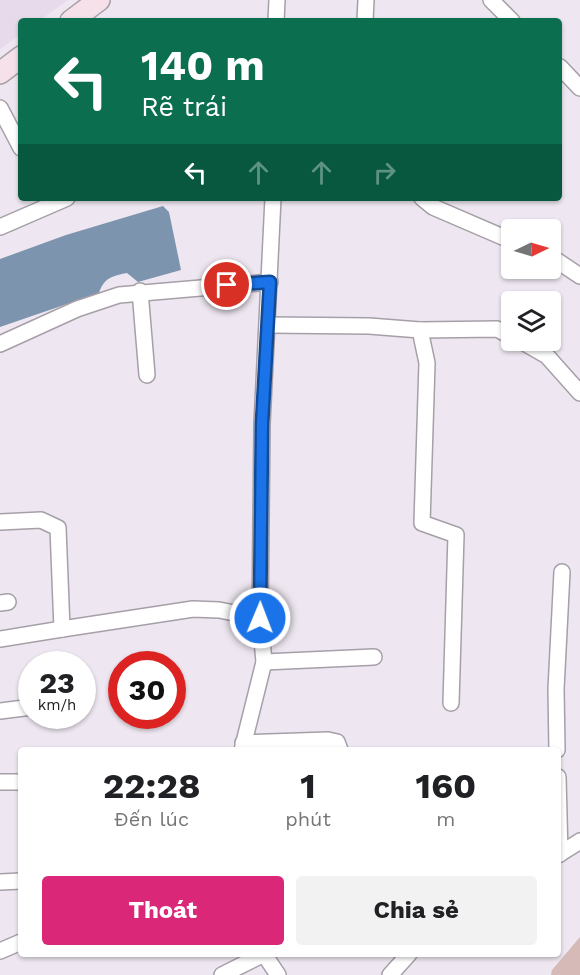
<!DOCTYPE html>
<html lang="vi">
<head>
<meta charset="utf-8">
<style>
	:root { --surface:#fff; --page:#f2f2f2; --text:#202124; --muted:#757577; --accent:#db2777 }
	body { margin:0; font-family:"Work Sans",sans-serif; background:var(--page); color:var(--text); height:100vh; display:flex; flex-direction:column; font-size:22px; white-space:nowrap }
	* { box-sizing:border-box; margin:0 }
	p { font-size:20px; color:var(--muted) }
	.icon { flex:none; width:33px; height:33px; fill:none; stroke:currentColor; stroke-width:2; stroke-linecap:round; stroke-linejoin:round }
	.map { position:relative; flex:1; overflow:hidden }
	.drawer { position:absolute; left:18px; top:747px; width:543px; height:210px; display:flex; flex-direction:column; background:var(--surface); border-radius:6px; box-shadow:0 2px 4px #0004 }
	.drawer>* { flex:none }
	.banner { position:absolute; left:18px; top:18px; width:544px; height:183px; border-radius:6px; box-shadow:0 2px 4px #0004; background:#0b6e4f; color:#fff; overflow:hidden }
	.needle { width:39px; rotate:85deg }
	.tools { position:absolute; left:501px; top:219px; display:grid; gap:12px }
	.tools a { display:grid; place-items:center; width:60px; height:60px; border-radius:6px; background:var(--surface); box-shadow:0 2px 4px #0004; font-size:30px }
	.speed { position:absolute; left:18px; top:651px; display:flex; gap:12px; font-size:30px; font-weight:700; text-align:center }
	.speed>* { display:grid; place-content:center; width:78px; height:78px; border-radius:50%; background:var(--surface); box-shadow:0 2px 4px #0004; line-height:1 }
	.speed small { font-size:15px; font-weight:400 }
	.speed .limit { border:9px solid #d22; background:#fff; color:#111 }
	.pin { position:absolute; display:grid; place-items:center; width:51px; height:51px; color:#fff; margin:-26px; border:3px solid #fff; border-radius:50%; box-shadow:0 2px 6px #0007 }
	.me { position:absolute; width:66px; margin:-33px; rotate:1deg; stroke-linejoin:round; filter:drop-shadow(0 0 4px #0008) }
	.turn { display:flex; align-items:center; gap:21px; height:126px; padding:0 24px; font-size:27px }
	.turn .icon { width:78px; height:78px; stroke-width:2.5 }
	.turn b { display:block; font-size:42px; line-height:51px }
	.lanes { display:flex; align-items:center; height:57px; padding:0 24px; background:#0003; justify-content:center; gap:30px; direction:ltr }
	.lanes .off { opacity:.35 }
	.eta { display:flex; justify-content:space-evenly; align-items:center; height:102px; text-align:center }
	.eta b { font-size:36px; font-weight:700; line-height:42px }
	.primary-button { display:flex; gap:12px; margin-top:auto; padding:12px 24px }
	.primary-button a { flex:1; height:69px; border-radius:6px; background:var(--accent); color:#fff; font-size:24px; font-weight:700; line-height:69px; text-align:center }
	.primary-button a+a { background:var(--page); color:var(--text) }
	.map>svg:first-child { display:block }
	.built { fill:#e7dbeb }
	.green { fill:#d5bab7 }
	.water { fill:#7c94ae }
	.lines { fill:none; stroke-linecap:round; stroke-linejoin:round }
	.street-casing { stroke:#a69fa8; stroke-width:18 }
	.secondary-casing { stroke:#a69fa8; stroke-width:24 }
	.street { stroke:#fff; stroke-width:15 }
	.secondary { stroke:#f6e1ea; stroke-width:21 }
	.route-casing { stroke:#114b97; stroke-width:15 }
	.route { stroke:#1a73e8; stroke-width:10 }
</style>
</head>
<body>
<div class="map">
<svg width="580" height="975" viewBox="0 0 580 975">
	<rect width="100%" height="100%" fill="#eee7f1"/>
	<polygon class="built" points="0,0 68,0 39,21 21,21 21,34 0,49"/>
	<polygon class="green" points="580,937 580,975 551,975 552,970"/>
	<path class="water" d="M163 206 169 212 181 270 138 282 127 273C112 276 104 278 99 293L0 327V259L66 235Z"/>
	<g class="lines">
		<defs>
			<g id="street">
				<polyline points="491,0 512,21"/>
				<polyline points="276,21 277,0"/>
				<polyline points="365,21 366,0"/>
				<polyline points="560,67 580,88"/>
				<polyline points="0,108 21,148"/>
				<polyline points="422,198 433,207 512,241"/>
				<polyline points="0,227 67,198"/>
				<polyline points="550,256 580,276"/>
				<polyline points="140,291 147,375"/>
				<polyline points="268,325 369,326 420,330 497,329 512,337"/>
				<polyline points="420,330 427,363 422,523 456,535 451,703"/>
				<polyline points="519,340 547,356 580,393"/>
				<polyline points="0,344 77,309 119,295 270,282"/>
				<polyline points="0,522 41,520 58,528 62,629 193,609 219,610 260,618"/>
				<polyline points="0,603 8,602"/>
				<polyline points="0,639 62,629"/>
				<polyline points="264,662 374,657"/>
				<polyline points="0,711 32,707"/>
				<polyline points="243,743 328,740 337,742 340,750"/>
				<polyline points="242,750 264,662 260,618 262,424 273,198"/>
				<polyline points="557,750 556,689 562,572"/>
				<polyline points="558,777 560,854"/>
				<polyline points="0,782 21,782"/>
				<polyline points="558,855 580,841"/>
				<polyline points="0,882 21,881"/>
				<polyline points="0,951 21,942"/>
				<polyline points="264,954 278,975"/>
				<polyline points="222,975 264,954"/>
				<polyline points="390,975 409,954"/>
			</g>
			<g id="secondary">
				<polyline points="71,21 99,0"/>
				<polyline points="0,73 21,57"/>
			</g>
		</defs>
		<use href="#street" class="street-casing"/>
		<use href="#secondary" class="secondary-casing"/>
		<use href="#street" class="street"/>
		<use href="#secondary" class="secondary"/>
	</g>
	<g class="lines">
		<defs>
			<polyline id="route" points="227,285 270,282 262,424 260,618"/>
		</defs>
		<use href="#route" class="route-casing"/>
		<use href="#route" class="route"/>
	</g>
</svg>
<div class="tools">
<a><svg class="needle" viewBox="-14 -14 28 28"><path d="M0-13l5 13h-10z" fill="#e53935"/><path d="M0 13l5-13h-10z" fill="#757577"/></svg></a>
<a><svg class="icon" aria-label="layers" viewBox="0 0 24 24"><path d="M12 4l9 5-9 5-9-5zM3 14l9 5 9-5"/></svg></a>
</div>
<div class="speed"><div>23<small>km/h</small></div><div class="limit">30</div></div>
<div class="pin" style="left:227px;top:285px;background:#d93025"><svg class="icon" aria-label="arrive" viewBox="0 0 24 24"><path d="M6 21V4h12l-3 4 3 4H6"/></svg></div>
<svg class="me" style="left:260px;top:618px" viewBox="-20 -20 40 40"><circle r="17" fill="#1a73e8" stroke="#fff" stroke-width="3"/><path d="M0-11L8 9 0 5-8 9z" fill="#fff"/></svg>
<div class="banner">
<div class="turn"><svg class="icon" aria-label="left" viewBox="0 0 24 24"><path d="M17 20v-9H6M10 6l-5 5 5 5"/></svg><div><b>140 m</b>Rẽ trái</div></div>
<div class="lanes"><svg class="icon" aria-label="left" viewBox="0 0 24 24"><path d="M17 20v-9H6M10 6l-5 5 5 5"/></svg><svg class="icon off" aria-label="ahead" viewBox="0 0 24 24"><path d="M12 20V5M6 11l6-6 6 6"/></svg><svg class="icon off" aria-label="ahead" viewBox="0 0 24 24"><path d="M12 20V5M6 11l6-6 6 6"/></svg><svg class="icon off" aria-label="right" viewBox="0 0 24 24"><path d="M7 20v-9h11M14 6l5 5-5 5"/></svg></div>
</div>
<section class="drawer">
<div class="eta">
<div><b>22:28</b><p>Đến lúc</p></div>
<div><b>1</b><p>phút</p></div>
<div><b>160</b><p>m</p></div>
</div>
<div class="primary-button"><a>Thoát</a><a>Chia sẻ</a></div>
</section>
</div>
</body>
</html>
